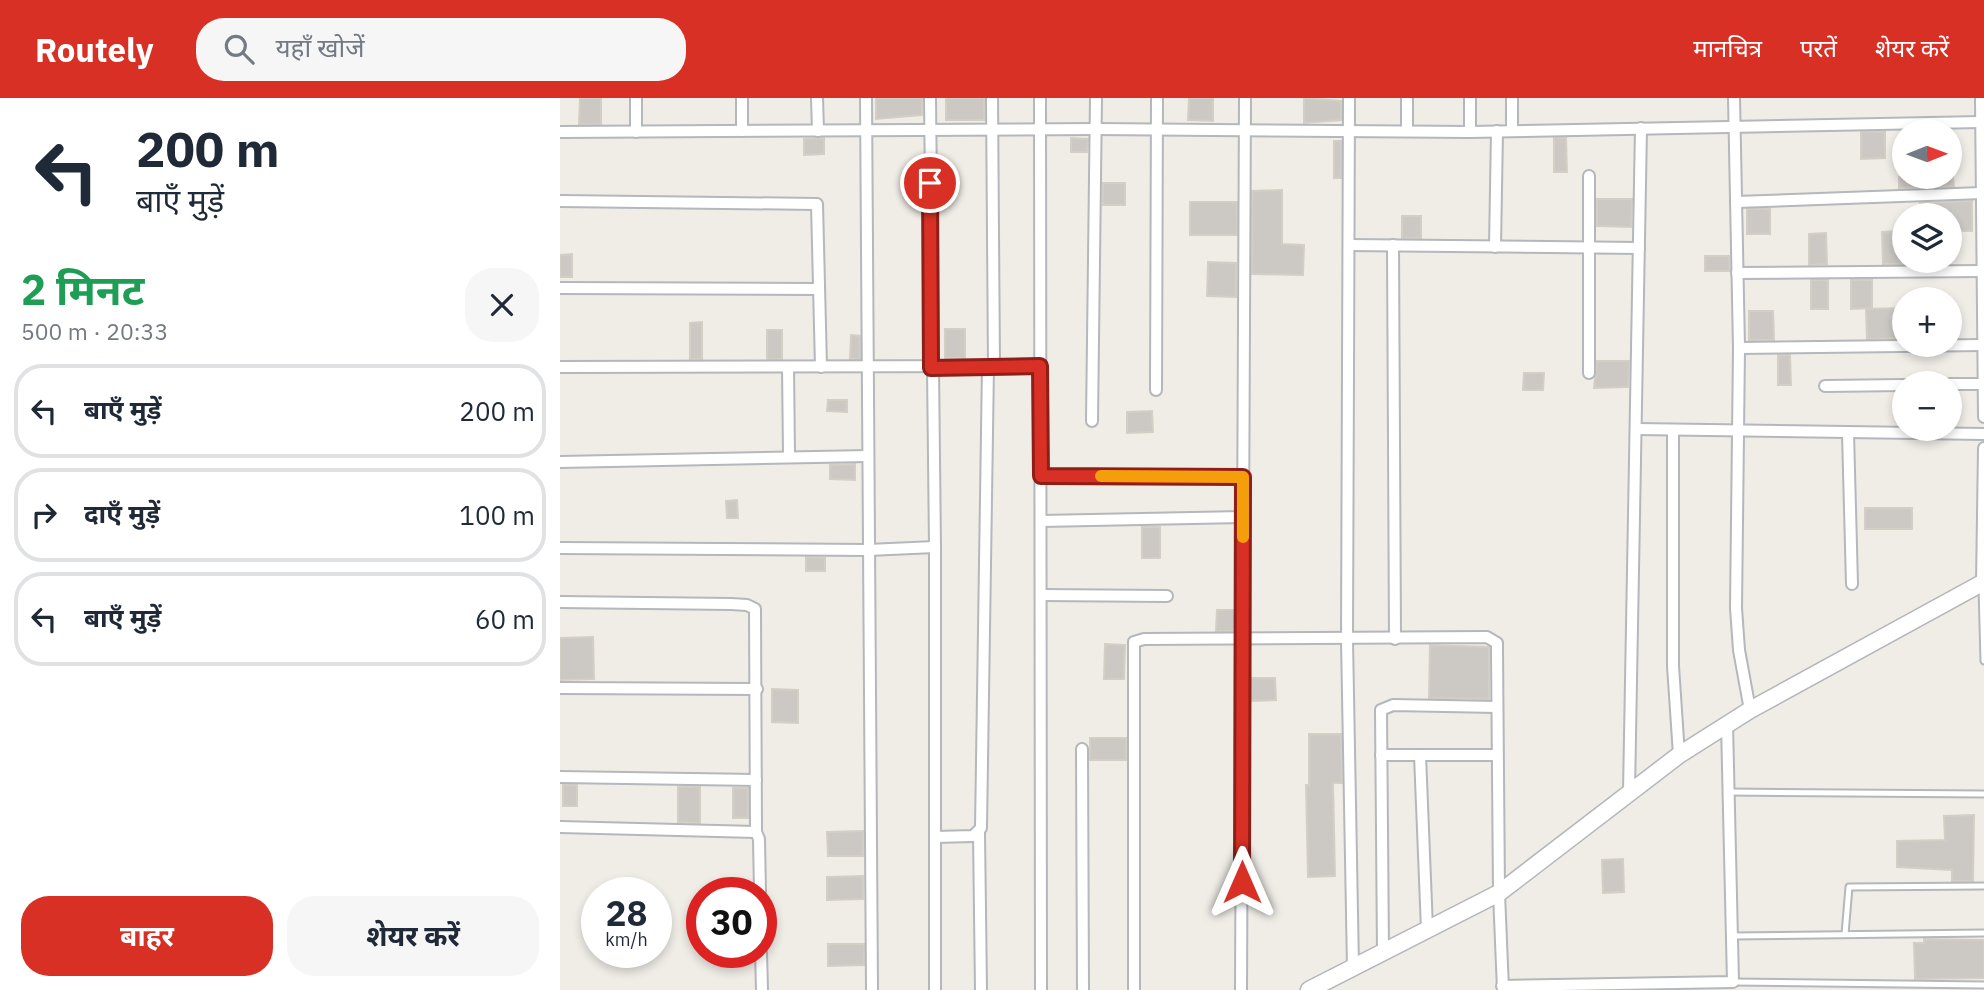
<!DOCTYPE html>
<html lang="hi">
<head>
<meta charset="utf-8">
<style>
	:root { --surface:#fff; --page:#f6f6f7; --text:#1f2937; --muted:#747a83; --line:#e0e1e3; --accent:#d93025 }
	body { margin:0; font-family:"IBM Plex Sans","Noto Sans Devanagari",sans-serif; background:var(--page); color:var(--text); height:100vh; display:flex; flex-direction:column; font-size:26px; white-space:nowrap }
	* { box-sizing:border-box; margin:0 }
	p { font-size:23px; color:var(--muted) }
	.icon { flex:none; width:38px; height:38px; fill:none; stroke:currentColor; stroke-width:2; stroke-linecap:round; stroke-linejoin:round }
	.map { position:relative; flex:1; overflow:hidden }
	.drawer { display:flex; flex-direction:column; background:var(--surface); width:560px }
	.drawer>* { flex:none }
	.banner { background:#fff; color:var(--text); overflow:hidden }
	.needle { width:46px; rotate:89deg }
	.buttons { position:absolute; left:1332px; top:21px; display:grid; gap:14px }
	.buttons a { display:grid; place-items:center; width:70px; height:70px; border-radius:50%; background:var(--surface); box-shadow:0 4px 10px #0003; font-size:35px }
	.speed { position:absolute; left:21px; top:779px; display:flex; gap:14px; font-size:35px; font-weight:700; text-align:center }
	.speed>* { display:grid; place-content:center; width:91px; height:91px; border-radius:50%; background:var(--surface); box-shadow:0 4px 10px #0003; line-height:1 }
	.speed small { font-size:18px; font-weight:400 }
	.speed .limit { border:10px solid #d22; background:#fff; color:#111 }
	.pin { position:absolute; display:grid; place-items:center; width:60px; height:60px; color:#fff; margin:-30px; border:4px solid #fff; border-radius:50%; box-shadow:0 2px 7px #0007 }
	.me { position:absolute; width:77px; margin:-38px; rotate:0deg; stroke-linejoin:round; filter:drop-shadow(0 0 5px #0008) }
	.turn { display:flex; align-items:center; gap:24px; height:147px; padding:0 21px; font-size:32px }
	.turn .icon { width:91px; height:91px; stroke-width:2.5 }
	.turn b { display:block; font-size:49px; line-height:60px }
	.round { display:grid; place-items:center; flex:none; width:74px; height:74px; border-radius:28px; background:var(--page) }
	.summary { display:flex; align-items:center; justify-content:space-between; height:119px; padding:0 21px }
	h1 { font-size:42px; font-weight:700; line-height:52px; color:#1e9e55 }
	.action { display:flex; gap:14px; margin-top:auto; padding:14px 21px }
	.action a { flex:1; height:80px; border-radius:28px; background:var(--accent); color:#fff; font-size:28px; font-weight:700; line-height:80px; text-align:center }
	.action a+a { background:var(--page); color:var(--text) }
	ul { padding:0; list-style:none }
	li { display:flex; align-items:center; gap:21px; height:94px; margin:0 14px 10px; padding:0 7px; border:4px solid var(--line); border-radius:28px }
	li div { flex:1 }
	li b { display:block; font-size:26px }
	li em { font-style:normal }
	header { display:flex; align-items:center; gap:42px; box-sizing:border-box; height:98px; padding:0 35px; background:var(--accent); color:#fff }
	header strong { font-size:33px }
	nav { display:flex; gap:38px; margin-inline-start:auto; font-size:24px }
	.search { width:490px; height:63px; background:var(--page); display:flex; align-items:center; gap:18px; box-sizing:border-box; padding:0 24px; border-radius:28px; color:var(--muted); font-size:26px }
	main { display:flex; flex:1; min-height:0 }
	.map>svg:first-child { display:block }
	.building { fill:#ccc8c4; stroke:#d4cfc5; stroke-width:2 }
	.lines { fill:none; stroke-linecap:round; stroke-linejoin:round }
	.lane-casing { stroke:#b4b7bb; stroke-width:9 }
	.street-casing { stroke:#b4b7bb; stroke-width:14 }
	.secondary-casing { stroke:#b3b6bb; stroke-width:19 }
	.lane { stroke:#fff; stroke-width:5 }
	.street { stroke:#fff; stroke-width:10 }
	.secondary { stroke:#fff; stroke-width:16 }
	.route-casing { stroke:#8d1f18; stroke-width:18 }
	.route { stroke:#d93025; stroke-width:12 }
	.slow { stroke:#f59e0b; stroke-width:12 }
</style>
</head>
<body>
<header>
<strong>Routely</strong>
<div class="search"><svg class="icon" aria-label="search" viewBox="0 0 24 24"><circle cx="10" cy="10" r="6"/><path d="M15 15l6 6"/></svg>यहाँ खोजें</div>
<nav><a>मानचित्र</a><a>परतें</a><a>शेयर करें</a></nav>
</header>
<main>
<section class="drawer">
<div class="banner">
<div class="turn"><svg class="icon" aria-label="left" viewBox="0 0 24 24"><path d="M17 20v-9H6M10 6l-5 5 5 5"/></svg><div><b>200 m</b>बाएँ मुड़ें</div></div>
</div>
<div class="summary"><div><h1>2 मिनट</h1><p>500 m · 20:33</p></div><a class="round"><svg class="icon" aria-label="close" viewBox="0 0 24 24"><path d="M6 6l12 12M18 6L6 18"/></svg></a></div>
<ul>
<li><svg class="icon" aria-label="left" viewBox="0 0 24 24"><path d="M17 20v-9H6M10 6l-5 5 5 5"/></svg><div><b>बाएँ मुड़ें</b></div><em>200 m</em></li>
<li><svg class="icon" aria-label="right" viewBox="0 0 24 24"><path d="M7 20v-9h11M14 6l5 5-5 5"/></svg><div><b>दाएँ मुड़ें</b></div><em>100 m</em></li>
<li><svg class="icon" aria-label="left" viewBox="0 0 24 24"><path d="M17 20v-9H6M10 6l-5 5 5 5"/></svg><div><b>बाएँ मुड़ें</b></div><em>60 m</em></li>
</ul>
<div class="action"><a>बाहर</a><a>शेयर करें</a></div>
</section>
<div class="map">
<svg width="1424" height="892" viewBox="0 0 1424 892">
	<rect width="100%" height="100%" fill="#f0ede7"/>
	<g class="building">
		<polygon points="20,0 41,0 41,26 19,26"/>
		<polygon points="316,0 362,0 362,17 316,21"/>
		<rect x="386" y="0" width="38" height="22"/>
		<polygon points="629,0 653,0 653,23 628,22"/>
		<polygon points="744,0 781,3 781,22 744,25"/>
		<polygon points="1301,34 1325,34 1325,60 1301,61"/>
		<polygon points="264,40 264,56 244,57 244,41"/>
		<polygon points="511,40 528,41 527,54 511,54"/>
		<polygon points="994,40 1006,40 1007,74 994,74"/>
		<rect x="774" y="43" width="7" height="37"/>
		<polygon points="1339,79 1393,79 1394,88 1339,90"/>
		<rect x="543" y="85" width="22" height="22"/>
		<polygon points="722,92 722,146 744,147 743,177 692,176 692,93"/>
		<polygon points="1037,101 1072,101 1071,129 1037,128"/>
		<polygon points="1412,103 1412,133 1390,133 1390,117 1360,117 1360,105"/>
		<rect x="630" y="104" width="47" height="33"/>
		<rect x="1187" y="111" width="23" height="25"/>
		<rect x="842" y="118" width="19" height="22"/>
		<polygon points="1335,133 1335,137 1344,137 1344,166 1323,166 1322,134"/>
		<polygon points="1266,135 1267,166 1249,167 1249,136"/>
		<polygon points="12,156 12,179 0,179 0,157"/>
		<polygon points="1145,158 1169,158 1170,173 1145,173"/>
		<polygon points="648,164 676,165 676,199 647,198"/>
		<rect x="1251" y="182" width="17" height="29"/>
		<polygon points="1291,182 1312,182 1312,210 1291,211"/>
		<polygon points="1344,210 1344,240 1307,241 1306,211"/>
		<polygon points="1189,213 1213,213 1214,242 1189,242"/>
		<polygon points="142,224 142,261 130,261 130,225"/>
		<rect x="385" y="231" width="20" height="29"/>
		<rect x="207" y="232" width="15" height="29"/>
		<polygon points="291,237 300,238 300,261 290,261"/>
		<polygon points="1218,257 1230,257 1231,287 1218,287"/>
		<polygon points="1037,263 1069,263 1068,289 1034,290"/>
		<polygon points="964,275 984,275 983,292 963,292"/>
		<polygon points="268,302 287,302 287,314 267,313"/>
		<polygon points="592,313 593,334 567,335 567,314"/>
		<polygon points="295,366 295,382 270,381 270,367"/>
		<polygon points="177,402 178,420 167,420 166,403"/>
		<rect x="1305" y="410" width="47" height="21"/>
		<rect x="582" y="429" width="18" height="31"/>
		<polygon points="246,459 265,460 265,473 246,473"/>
		<polygon points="657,512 675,512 675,533 656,533"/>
		<polygon points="33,539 34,581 0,582 0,540"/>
		<polygon points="545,546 565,547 564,581 544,581"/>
		<polygon points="870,547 929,549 929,601 869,600"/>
		<polygon points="690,580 715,580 716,602 690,603"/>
		<polygon points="212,591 238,592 238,625 212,624"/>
		<polygon points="749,636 781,636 782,685 773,685 775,778 748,779 746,687 749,687"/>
		<rect x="530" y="640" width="36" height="22"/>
		<rect x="3" y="687" width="14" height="21"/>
		<polygon points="118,689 140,689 140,725 118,724"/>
		<rect x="173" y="690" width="15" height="30"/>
		<polygon points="1414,717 1413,783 1392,783 1392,772 1337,769 1337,743 1385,742 1384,718"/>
		<polygon points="303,733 303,758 268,758 267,734"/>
		<polygon points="1063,761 1064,794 1043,795 1042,762"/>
		<polygon points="303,778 303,801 267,802 267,779"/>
		<polygon points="1364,841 1424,842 1424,880 1355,881 1354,845 1364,845"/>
		<polygon points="268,846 304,846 304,867 268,868"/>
	</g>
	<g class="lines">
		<defs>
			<g id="lane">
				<polyline points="1422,489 1424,563"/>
				<polyline points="1168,694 1424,696"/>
				<polyline points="1285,836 1289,789 1424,788"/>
				<polyline points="1172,838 1424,835"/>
				<polyline points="1173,884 1424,887"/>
			</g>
			<g id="street">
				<polyline points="76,0 76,34"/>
				<polyline points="182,0 182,33"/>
				<polyline points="257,0 258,33"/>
				<polyline points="306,0 312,892"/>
				<polyline points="370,0 375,449 375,892"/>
				<polyline points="432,0 434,268"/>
				<polyline points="480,0 481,892"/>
				<polyline points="789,0 787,542 793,869"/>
				<polyline points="847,0 847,33"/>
				<polyline points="910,0 910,34"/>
				<polyline points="1174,0 1179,250 1176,510 1179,552 1190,612"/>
				<polyline points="1421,0 1424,319"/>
				<polyline points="952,33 952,0"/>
				<polyline points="0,34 537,31 910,34 1421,24"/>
				<polyline points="0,103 257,106 261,269"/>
				<polyline points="1176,104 1422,95"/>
				<polyline points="789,147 1079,150"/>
				<polyline points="833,147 835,541"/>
				<polyline points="935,149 937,33"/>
				<polyline points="1177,175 1422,173"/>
				<polyline points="0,190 259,191"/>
				<polyline points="1179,250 1423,247"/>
				<polyline points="0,269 480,268"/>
				<polyline points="228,269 229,357"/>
				<polyline points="1029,275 1029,78"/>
				<polyline points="1390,286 1424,286"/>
				<polyline points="1265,288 1344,287"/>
				<polyline points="596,292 597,0"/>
				<polyline points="532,323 536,0"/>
				<polyline points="1076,331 1424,336"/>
				<polyline points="1113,332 1113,568 1119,657"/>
				<polyline points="1288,335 1292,486"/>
				<polyline points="0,364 308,358"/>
				<polyline points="481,378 683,379"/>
				<polyline points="481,423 683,419"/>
				<polyline points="0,450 308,452 375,449"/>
				<polyline points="1422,485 1424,350"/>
				<polyline points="481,497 607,498"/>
				<polyline points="0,504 171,506 187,507 195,511 196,734"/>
				<polyline points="0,590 197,591"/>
				<polyline points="522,651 523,892"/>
				<polyline points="821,657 937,657"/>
				<polyline points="860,657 867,831"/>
				<polyline points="0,679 196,682"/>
				<polyline points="1069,694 1081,30"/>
				<polyline points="0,729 196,734 199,741 200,794"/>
				<polyline points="419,735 421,892"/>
				<polyline points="375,739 413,738 421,730 428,268"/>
				<polyline points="823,853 821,612 833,607 937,609"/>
				<polyline points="201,854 202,892"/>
				<polyline points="942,888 1173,884 1167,626"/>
				<polyline points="574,892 574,544 584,541 927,539 937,545 937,553 939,795 943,892"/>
				<polyline points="681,892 685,0"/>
			</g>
			<polyline id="secondary" points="749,892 939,795 1119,657 1190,612 1424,484"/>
		</defs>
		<use href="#lane" class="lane-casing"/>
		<use href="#street" class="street-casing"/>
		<use href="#secondary" class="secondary-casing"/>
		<use href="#lane" class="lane"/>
		<use href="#street" class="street"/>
		<use href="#secondary" class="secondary"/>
	</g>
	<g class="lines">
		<defs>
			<polyline id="route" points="370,85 371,270 480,268 481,378 683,379 682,784"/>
		</defs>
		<use href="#route" class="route-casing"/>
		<use href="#route" class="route"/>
		<polyline class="slow" points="541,378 683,379 683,439"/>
	</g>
</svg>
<div class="buttons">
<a><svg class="needle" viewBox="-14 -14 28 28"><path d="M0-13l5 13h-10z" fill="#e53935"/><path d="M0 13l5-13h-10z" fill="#747a83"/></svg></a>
<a><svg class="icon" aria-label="layers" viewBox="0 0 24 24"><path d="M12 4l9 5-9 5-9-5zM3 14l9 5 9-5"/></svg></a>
<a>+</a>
<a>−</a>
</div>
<div class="speed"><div>28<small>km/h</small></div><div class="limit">30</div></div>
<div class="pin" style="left:370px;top:85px;background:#d93025"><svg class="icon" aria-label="arrive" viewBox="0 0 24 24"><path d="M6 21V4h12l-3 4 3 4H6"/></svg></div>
<svg class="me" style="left:682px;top:784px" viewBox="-20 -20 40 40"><path d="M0-17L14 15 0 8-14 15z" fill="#d93025" stroke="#fff" stroke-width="4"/></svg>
</div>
</main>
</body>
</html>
